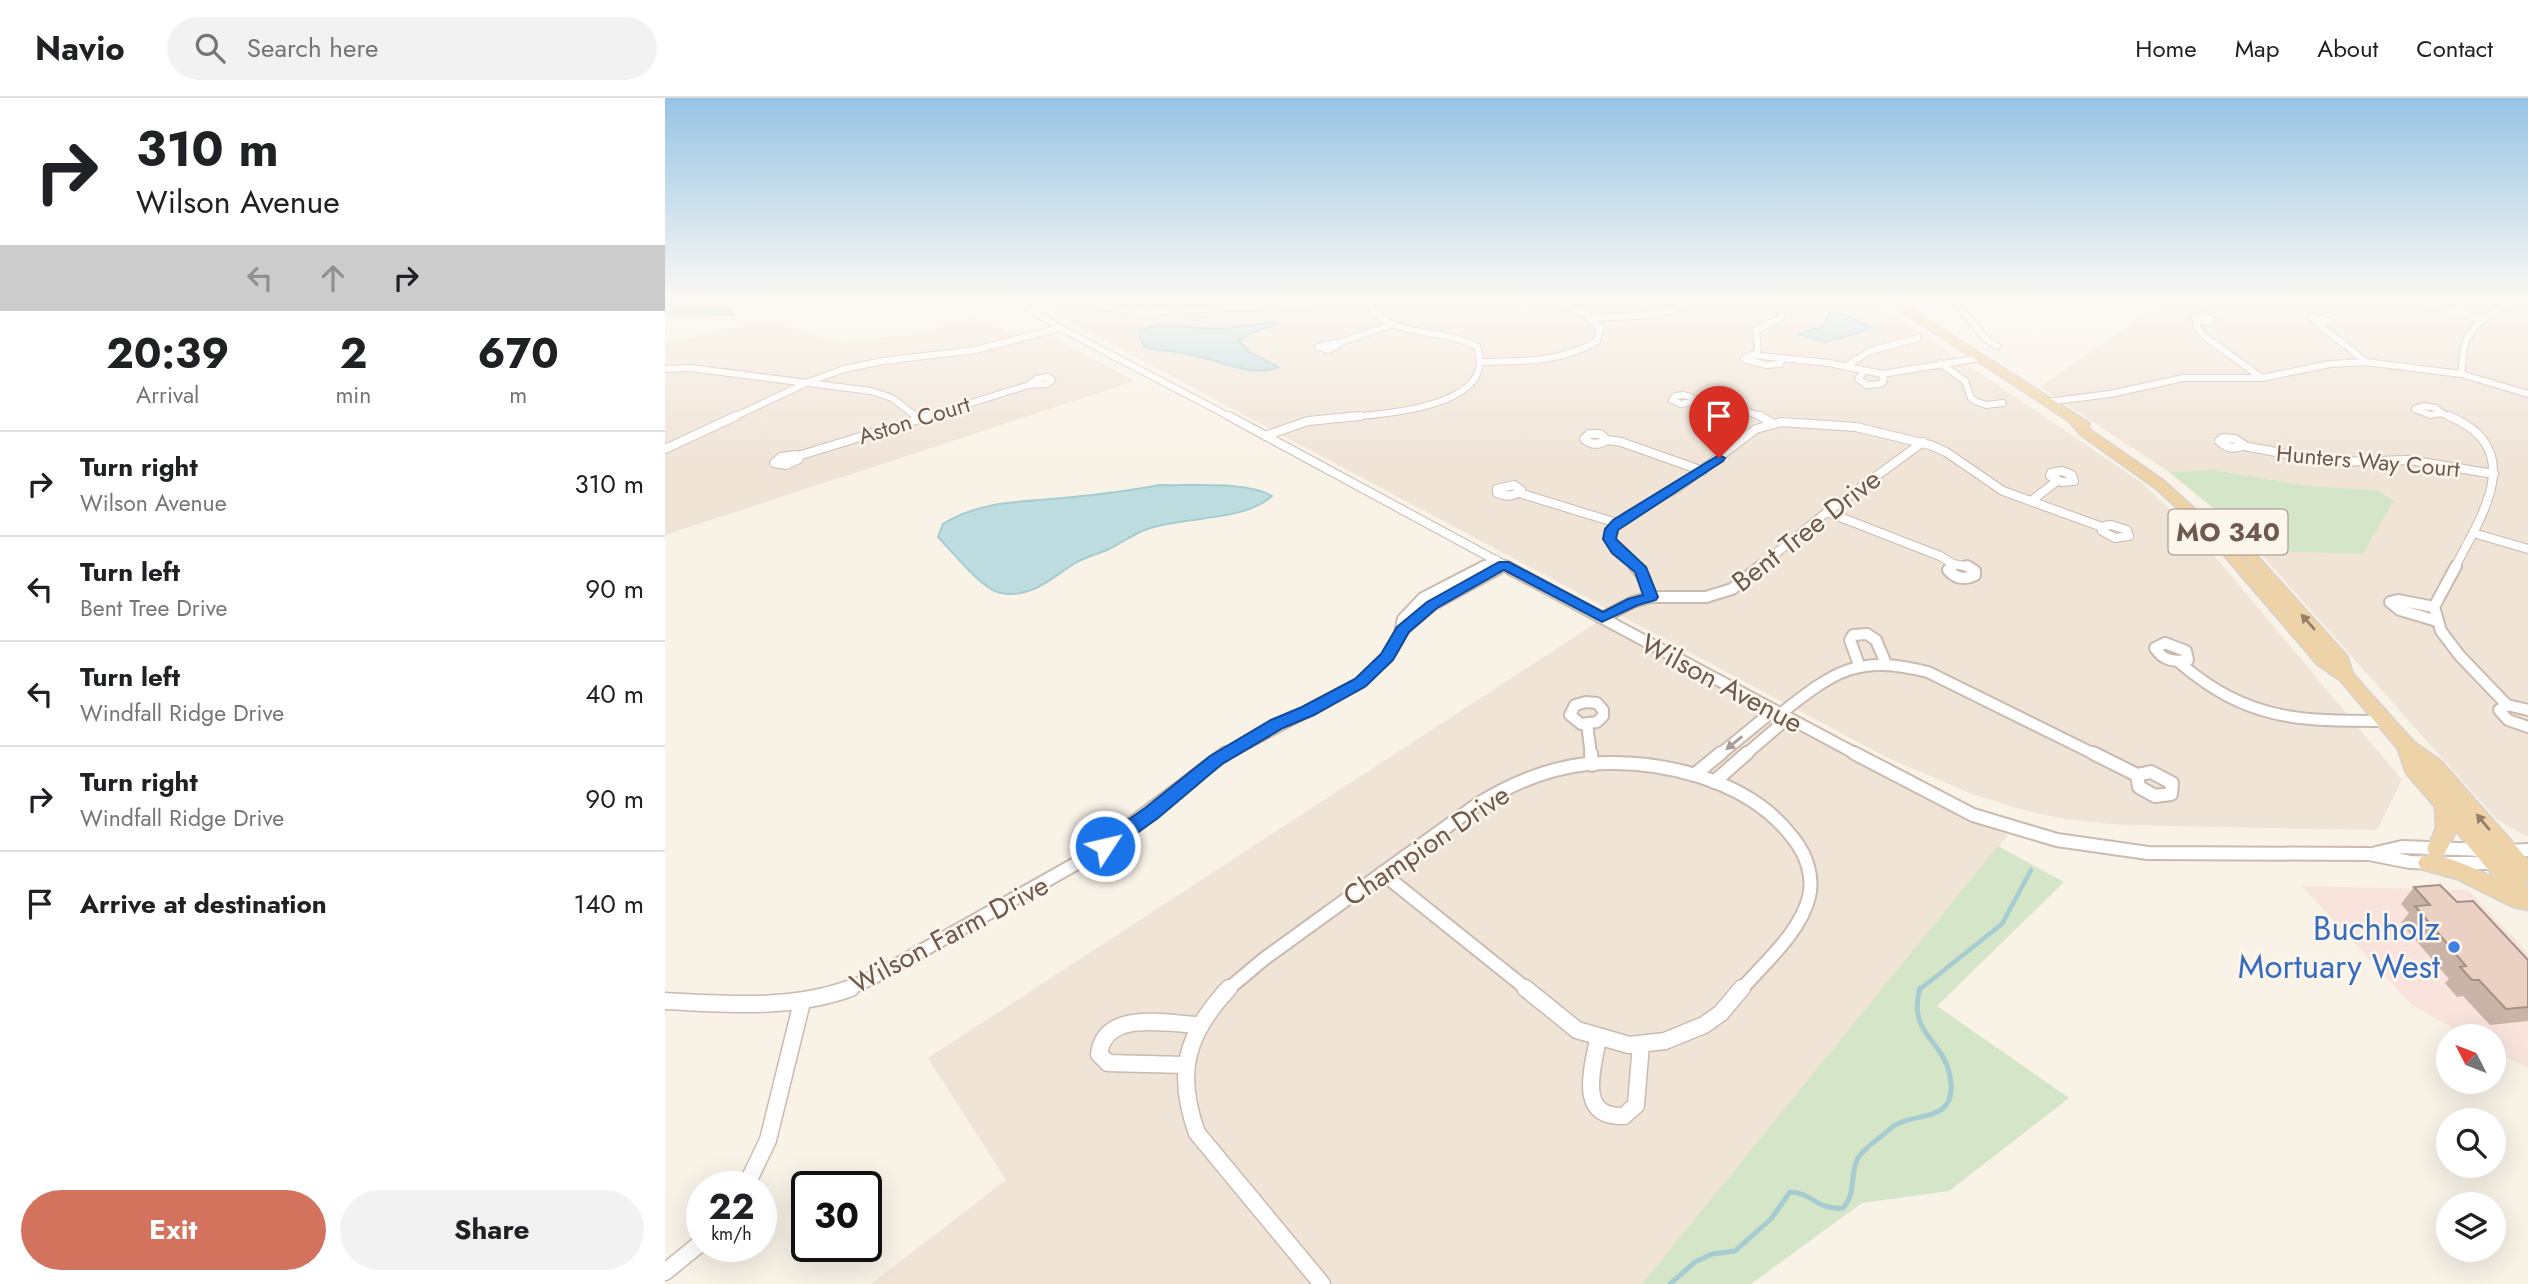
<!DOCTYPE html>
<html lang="en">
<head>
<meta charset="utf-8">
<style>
	:root { --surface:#fff; --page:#f2f2f2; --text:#202124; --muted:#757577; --line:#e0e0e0; --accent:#d3735d }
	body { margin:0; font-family:Jost,sans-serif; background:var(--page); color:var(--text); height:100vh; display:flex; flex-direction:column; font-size:26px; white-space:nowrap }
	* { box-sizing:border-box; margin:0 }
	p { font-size:23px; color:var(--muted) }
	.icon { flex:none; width:38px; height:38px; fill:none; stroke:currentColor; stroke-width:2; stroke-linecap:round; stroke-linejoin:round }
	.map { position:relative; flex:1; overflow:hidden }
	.drawer { display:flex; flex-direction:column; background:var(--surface); width:665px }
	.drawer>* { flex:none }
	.top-card { background:#fff; color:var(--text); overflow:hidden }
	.needle { width:46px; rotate:312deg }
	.tools { position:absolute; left:1771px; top:926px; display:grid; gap:14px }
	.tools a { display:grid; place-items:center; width:70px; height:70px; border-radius:50%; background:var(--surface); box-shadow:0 7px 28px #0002; font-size:35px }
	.speed { position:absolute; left:21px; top:1073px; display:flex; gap:14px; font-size:35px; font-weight:700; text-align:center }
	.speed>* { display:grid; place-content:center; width:91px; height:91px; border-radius:50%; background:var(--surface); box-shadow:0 7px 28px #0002; line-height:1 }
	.speed small { font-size:18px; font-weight:400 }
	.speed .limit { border:4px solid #111; border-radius:10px; background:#fff; color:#111 }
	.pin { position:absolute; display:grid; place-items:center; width:60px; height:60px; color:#fff; margin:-72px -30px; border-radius:50% 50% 50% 0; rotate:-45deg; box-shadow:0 0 7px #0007 }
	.pin .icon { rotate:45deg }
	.me { position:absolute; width:77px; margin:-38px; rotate:55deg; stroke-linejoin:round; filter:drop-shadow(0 0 5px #0008) }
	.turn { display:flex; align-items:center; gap:24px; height:147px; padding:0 21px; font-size:32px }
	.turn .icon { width:91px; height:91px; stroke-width:2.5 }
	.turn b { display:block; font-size:49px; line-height:60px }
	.lanes { display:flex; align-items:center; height:66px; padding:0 21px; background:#0003; justify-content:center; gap:35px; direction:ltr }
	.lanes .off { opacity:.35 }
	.eta { display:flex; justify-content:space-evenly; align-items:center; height:119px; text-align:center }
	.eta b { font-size:42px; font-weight:700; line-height:49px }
	.cta { display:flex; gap:14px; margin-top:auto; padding:14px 21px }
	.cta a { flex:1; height:80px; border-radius:42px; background:var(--accent); color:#fff; font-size:28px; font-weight:700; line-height:80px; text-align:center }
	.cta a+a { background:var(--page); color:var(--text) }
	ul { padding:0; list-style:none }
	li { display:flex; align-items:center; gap:21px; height:105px; padding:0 21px; border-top:2px solid var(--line) }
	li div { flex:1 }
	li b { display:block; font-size:26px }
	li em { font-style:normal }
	header { display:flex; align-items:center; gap:42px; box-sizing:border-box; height:98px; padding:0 35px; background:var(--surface); border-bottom:2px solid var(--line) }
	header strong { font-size:33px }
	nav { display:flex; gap:38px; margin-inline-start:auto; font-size:24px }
	.search { width:490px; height:63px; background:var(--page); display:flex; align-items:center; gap:18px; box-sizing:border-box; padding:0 24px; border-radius:38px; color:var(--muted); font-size:26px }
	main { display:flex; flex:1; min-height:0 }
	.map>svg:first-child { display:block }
	.residential { fill:#f0e4d7 }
	.commercial { fill:#f8e4dd }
	.green { fill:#d5e5c8 }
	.water { fill:#bedde0; stroke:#a6ccd1; stroke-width:2 }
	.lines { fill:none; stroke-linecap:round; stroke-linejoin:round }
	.stream-far1 { stroke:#a6ccd1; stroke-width:4.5 }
	.stream { stroke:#a6ccd1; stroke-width:5 }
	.minor-far4-casing { stroke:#cabaaf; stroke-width:8 }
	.minor-far3-casing { stroke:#cabaaf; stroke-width:10 }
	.minor-far2-casing { stroke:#cabaaf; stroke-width:14 }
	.minor-far1-casing { stroke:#cabaaf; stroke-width:16 }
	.minor-casing { stroke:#cabaaf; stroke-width:19 }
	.primary-casing { stroke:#d7d1ce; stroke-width:3 }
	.minor-far4 { stroke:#fff; stroke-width:6 }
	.minor-far3 { stroke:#fff; stroke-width:8 }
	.minor-far2 { stroke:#fff; stroke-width:10 }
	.minor-far1 { stroke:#fff; stroke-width:12 }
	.minor { stroke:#fff; stroke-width:16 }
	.primary { fill:#efd3a8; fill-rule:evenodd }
	.wall { fill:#cab4a8 }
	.building { fill:#ebd1c3; stroke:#a49288; stroke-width:2 }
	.oneway { fill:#967e6a }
	.oneway2 { fill:#a99c95 }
	.route { fill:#1a73e8; stroke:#114b97; stroke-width:2 }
	.shop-dot { fill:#3f7fe0; stroke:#fdf6ed; stroke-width:2.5 }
	.labels { text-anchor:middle; stroke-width:5; stroke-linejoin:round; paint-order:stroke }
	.far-street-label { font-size:23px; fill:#705a4f; stroke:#fdf6ed }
	.shield { fill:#fdf6ed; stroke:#9a897e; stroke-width:2 }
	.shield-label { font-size:26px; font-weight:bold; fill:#705a4f }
	.street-label { font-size:28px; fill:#705a4f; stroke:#fdf6ed }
	.near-shop-label { font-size:33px; fill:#366cbe; stroke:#fdf6ed; text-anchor:end }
</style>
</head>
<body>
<header>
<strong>Navio</strong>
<div class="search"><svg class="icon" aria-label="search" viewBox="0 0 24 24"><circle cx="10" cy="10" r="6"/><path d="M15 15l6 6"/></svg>Search here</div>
<nav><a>Home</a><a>Map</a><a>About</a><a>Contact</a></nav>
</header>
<main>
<section class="drawer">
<div class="top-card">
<div class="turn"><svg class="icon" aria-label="right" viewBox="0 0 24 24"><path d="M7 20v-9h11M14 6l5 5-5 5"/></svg><div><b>310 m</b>Wilson Avenue</div></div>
<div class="lanes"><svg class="icon off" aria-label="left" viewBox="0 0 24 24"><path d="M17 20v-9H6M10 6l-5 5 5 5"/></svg><svg class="icon off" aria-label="ahead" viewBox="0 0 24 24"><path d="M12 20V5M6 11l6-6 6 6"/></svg><svg class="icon" aria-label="right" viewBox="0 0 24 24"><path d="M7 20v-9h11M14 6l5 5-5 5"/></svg></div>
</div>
<div class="eta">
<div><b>20:39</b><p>Arrival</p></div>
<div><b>2</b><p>min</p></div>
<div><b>670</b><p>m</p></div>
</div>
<ul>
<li><svg class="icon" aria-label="right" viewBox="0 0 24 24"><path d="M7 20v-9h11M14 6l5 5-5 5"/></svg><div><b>Turn right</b><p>Wilson Avenue</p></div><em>310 m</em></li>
<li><svg class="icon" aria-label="left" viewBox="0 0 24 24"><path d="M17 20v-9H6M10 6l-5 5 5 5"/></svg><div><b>Turn left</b><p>Bent Tree Drive</p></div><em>90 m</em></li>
<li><svg class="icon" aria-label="left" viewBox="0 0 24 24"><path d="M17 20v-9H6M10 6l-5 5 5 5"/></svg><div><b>Turn left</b><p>Windfall Ridge Drive</p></div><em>40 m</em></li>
<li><svg class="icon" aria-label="right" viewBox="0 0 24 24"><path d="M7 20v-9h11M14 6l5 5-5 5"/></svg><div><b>Turn right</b><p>Windfall Ridge Drive</p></div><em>90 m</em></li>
<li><svg class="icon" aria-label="arrive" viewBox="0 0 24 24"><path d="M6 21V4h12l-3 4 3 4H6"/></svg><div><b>Arrive at destination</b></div><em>140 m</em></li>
</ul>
<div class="cta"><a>Exit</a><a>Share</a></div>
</section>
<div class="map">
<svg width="1863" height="1186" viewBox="0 0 1863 1186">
	<rect width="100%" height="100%" fill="#f9f2e7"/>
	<g class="residential">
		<polygon points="358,199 1203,199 1476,384 1516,422 1558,468 1737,682 1712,732 1458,727 1399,721 1355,711 1307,696 1221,659"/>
		<polygon points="1504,199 1863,199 1863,739 1832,722 1593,453 1697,456 1729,401 1712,392 1643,388 1549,372 1504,374 1375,289"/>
		<polygon points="310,219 361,241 381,235 470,283 0,437 0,246 104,221 177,246 249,235"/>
		<polygon points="934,523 1286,714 1343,737 977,1186 206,1186 341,1082 263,960"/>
	</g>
	<polygon class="commercial" points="1637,788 1803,792 1863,855 1863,970 1829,953 1829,938 1802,938 1747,907"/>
	<g class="green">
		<polygon points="1549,372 1643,388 1712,392 1729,402 1698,456 1593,453 1552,413 1504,374"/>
		<polygon points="1333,748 1399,784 1272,908 1404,1000 1284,1093 1197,1105 1086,1186 977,1186"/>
	</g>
	<g class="water">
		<polygon points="0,200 61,211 69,217 0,216"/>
		<polygon points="1165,215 1176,215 1206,229 1196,234 1160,244 1134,236 1157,229"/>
		<path d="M610 224 613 226 586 235 574 243 584 254 613 269C585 280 555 262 528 257 512 253 494 253 479 249L473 233C499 222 523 231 549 231 570 231 590 225 610 224Z"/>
		<path d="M495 387C526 388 581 383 607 398 578 425 513 417 475 434 464 439 453 447 442 452 432 456 421 459 412 464 388 478 368 501 336 495 317 492 287 453 273 439L278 426C315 403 355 404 398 400 431 397 463 393 495 387Z"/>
	</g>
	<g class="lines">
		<polyline class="stream-far1" points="1254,892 1337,826 1366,772"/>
		<path class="stream" d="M1005 1186 1030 1164 1047 1156 1070 1153 1106 1121 1125 1094C1146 1094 1153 1113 1178 1110 1192 1095 1184 1076 1193 1060 1198 1051 1216 1039 1225 1031 1247 1011 1294 1029 1285 978 1278 941 1242 936 1255 890"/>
		<defs>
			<g id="minor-far4">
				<polyline points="345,199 395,230 567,320"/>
				<polyline points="420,199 434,208 477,214 644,206 692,199"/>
				<polyline points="535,199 546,199"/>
				<polyline points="1286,199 1321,241 1332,248"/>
				<polyline points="1295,199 1445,204 1438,199"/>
				<polyline points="1737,199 1819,222"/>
				<polygon points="1538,217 1548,222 1541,224 1529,220"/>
				<polygon points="1646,219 1664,223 1654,224"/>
				<polyline points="925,220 990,217 1025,206 1026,199"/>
				<polyline points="1535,222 1531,228 1539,238 1597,280"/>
				<polyline points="1651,224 1701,264"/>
				<polygon points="670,245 672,248 663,252 653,249"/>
				<polyline points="671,246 725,227"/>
				<polyline points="1090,257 1093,251 1091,232 1116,220 1117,215"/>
				<polyline points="1117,261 1115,266 1101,267 1079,261 1087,257 1164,265 1217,276 1315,260"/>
				<path d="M815 264C856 263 896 265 932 243L935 230 919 215 879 199"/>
				<polyline points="1275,265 1300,283 1306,300 1310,303 1321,307 1338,305"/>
				<polyline points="1181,268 1205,253 1253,240"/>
				<polyline points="0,271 25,270 206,293 227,300 253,320"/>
				<polyline points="1199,273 1193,281 1202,287 1216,286 1219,282 1217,276"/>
				<path d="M1796 276C1798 265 1797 253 1801 243 1811 220 1839 206 1862 199"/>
				<polygon points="383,279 387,282 382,286 364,287 371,281"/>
				<polygon points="1019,297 1027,300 1027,304 1016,306 1007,302 1010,298"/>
				<polyline points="1028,302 1069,308 1099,320"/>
				<polyline points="1382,304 1445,296 1518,280 1597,280 1665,266 1701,264 1796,276 1863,296"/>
				<polygon points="1758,308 1771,310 1776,315 1765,317 1750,311"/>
				<polyline points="1776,315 1788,320"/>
				<polyline points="67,320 141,285 179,271 218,263 310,252 395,230"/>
				<polyline points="258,320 364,287"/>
				<path d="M674 320C708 317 804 312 814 271 816 265 813 255 813 249 772 227 724 244 698 199"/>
			</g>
			<g id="minor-far3">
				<polyline points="251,318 255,321"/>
				<polyline points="564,318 843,469"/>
				<polyline points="1095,318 1107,325"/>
				<path d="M1784 318C1863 351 1817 417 1790 469"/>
				<path d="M924 336H935L942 342C934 347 926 347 919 341Z"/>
				<polyline points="600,338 643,323 695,318"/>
				<path d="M1558 340 1570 341 1579 347C1570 352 1561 350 1554 343Z"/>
				<polyline points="942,342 956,344 1038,373"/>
				<polyline points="1578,348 1667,364 1744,362 1829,376"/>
				<polyline points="0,351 71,318"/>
				<polygon points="131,357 134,361 121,367 109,365 116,359"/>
				<polyline points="133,358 264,318"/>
				<polygon points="1397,373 1407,377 1409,383 1396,384 1385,378 1386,375"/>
				<path d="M849 387 856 392C849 399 841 399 832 395V391Z"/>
				<polyline points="854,395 952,425"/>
				<polyline points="1366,403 1392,383"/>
				<polyline points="1162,414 1275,458 1288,466"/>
				<polygon points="1446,427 1462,432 1464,438 1450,440 1437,433 1439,428"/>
				<polyline points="1808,435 1863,451"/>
				<polyline points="1288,466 1305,469"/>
				<polyline points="816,469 831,462"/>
				<polyline points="835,469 839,467"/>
				<polyline points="971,469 944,441 947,432 963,417 1014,389 1091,331 1116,324 1191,329 1265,347 1281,354 1338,393 1437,429"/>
				<polyline points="1094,469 1162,414 1258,344"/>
				<polyline points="1285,469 1288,466"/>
			</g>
			<g id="minor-far2">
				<polyline points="840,468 1193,657"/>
				<polyline points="970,468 979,480 986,499"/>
				<path d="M1287 468 1283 472C1291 481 1300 482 1310 477V473L1302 468"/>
				<polyline points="1791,468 1769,509 1776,533 1795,558 1842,607 1863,612"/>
				<polyline points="1769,509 1733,502 1725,504 1735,512 1772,523"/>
				<polyline points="937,520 968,504 986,499 1041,499 1067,491 1096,468"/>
				<polyline points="738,532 767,507 838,468"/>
				<path d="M1500 545 1521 553 1523 562C1509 564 1498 563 1490 550Z"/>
				<path d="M1515 565C1583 623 1634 623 1720 623"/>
				<polyline points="1194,567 1185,542 1188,537 1202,536 1211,542 1221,566"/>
				<polygon points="921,604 932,605 938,612 938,618 932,624 916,626 905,617 910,607"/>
				<polyline points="1842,607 1834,612 1843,622 1863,629"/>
				<path d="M1115 616C1170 573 1192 556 1263 574L1431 657"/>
				<polyline points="922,626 926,657"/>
				<polyline points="559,657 695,585 724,557 734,540 738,521 758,500 820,468"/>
				<polyline points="1054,657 1108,613"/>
				<polyline points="1080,657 1123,620"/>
			</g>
			<g id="minor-far1">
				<polyline points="926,655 927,667"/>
				<polyline points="1189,655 1308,717 1392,742 1483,755 1704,756 1745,764 1767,765"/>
				<polyline points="1428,655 1472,677"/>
				<polygon points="1486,674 1507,685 1506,696 1490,698 1474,689 1472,677"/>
				<polyline points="1029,677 1056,655"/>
				<polyline points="1049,684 1082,655"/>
				<polyline points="1843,753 1863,752"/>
				<polyline points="1711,755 1737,749 1820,752"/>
				<polyline points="1783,765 1830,765"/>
				<polyline points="717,775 863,892"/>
				<polyline points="181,892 221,873 421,760 561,655"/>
				<path d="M562 892 599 861 813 706C846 686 882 670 922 666 992 660 1083 680 1128 740 1141 756 1149 778 1144 799 1135 835 1099 865 1076 892"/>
			</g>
			<g id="minor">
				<path d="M564 890C521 936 510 975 532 1035L657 1186"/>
				<polyline points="860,890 912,932 964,947 1000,943 1039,927 1056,915 1077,890"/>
				<path d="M0 903C63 906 126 912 186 890"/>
				<path d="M933 940C928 971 911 1020 959 1018L971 1007 976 946"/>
				<path d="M520 967 443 965 434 956C440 911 501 926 535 927"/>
				<polyline points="81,1088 103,1042 137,904"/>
				<polyline points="0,1174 37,1144"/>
			</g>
			<path id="primary" d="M1215 199H1227L1424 325V331L1499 383 1549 428 1639 530 1558 436 1560 433H1570L1682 558 1688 576 1749 644 1776 663 1863 762V784L1858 783 1863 788V812L1848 809 1792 781 1756 771 1753 765 1756 759C1776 753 1813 772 1831 781L1791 733 1779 757 1772 759 1765 757 1762 751 1771 730 1770 709 1741 675 1733 651 1676 583 1652 566 1539 434 1489 389 1416 337 1404 323ZM1760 671 1762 673 1794 710Z"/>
		</defs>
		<use href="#minor-far4" class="minor-far4-casing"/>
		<use href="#minor-far3" class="minor-far3-casing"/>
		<use href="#minor-far2" class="minor-far2-casing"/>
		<use href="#minor-far1" class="minor-far1-casing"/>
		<use href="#minor" class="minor-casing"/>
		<use href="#primary" class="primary-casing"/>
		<use href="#minor-far4" class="minor-far4"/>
		<use href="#minor-far3" class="minor-far3"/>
		<use href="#minor-far2" class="minor-far2"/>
		<use href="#minor-far1" class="minor-far1"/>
		<use href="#minor" class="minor"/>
		<use href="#primary" class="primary"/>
	</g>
	<polygon class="wall" points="1749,789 1792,804 1863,862 1863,923 1825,927 1798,898 1792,899 1780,885 1784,881 1736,825 1744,815 1736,806"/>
	<polygon class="building" points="1775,787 1792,804 1808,803 1863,862 1863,909 1841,911 1814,882 1807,882 1795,869 1801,868 1750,808 1765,807 1749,789"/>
	<defs><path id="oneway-solid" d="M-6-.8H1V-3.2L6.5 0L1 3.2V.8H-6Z" transform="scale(1.75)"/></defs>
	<g class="oneway">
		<use href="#oneway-solid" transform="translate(1643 524) rotate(-131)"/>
		<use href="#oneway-solid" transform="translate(1818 724) rotate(-130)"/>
	</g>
	<use class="oneway2" href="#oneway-solid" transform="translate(1069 645) rotate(141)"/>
	<linearGradient id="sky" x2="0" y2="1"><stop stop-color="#97c4e5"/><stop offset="0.55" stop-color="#fcf9f4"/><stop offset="1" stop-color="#fcf9f4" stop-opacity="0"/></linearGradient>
	<rect width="1863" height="365" fill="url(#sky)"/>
	<polygon class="route" points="1054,357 1060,360 1058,363 953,432 951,441 981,469 993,499 991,502 973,507 937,524 839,472 772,510 744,534 728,562 701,588 649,617 618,630 557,666 493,720 447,753 433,753 431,748 433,743 480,710 545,658 606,622 637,609 690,581 716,556 732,529 762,504 834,464 844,464 938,514 963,501 978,497 970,474 947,455 938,441 940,431 948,422"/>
	<circle class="shop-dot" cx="1789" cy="849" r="7"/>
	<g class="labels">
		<g class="far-street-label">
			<text transform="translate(249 322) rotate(-17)" y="8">Aston Court</text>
			<text transform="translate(1703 363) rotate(5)" y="8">Hunters Way Court</text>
		</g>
		<rect class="shield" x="1503.5" y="411.5" width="119" height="45" rx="5"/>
		<g class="shield-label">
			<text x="1563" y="443">MO 340</text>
		</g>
		<g class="street-label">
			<text transform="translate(1141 432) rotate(-38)" y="10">Bent Tree Drive</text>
			<text transform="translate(1057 585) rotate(28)" y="10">Wilson Avenue</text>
			<text transform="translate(761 747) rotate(-34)" y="10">Champion Drive</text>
			<text transform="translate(284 836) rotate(-28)" y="10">Wilson Farm Drive</text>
		</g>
		<g class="near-shop-label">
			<text x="1775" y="842">Buchholz<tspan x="1775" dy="38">Mortuary West</tspan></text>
		</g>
	</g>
</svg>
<div class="tools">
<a><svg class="needle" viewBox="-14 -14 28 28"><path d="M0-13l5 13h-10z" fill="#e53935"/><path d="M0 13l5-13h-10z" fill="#757577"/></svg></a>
<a><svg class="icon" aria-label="search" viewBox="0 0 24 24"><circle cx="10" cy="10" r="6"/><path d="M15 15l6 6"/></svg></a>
<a><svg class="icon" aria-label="layers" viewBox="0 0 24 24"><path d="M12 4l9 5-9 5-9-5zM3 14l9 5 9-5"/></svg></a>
</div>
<div class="speed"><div>22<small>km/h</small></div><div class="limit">30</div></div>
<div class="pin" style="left:1054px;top:360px;background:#d93025"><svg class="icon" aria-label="arrive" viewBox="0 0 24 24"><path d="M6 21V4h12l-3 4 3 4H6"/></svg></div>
<svg class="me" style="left:440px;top:748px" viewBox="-20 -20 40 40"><circle r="17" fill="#1a73e8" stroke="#fff" stroke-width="3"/><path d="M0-11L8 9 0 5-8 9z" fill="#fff"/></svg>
</div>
</main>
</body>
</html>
